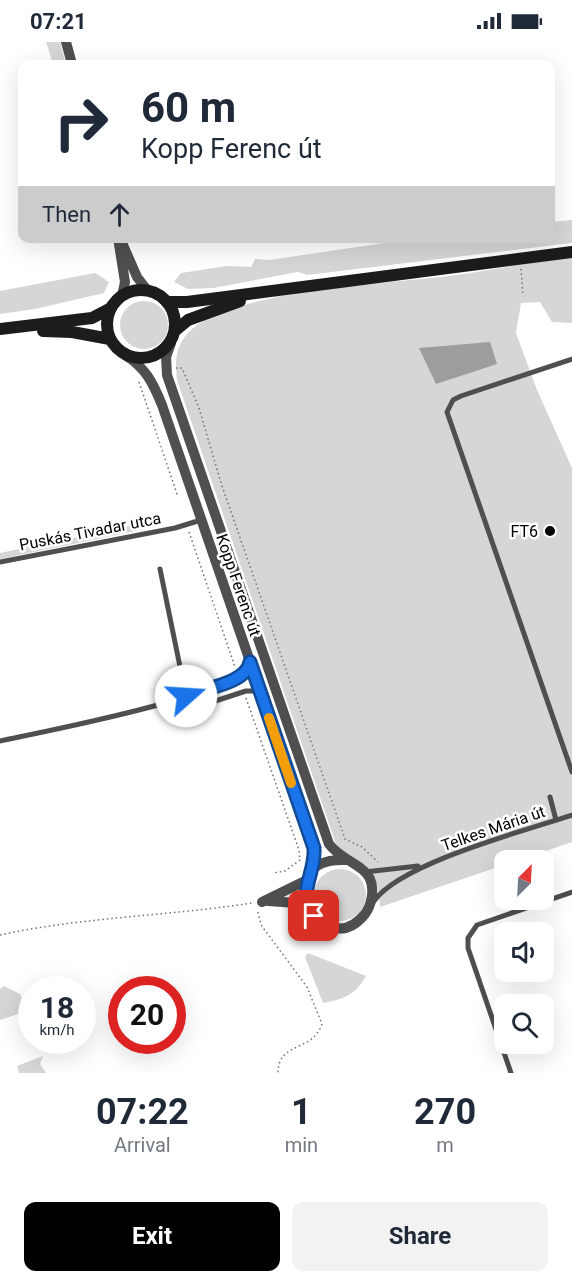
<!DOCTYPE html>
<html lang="en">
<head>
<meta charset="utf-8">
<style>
	:root { --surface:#fff; --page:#f2f2f3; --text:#1f2937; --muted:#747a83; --accent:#000 }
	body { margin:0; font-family:Roboto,sans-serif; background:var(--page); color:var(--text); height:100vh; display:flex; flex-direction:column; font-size:22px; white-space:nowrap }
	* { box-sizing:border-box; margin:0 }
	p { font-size:20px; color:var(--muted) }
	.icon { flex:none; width:33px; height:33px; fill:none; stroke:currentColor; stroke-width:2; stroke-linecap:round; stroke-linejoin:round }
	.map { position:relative; height:1031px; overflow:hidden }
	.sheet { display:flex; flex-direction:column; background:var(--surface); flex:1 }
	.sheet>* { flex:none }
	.banner { position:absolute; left:18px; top:18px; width:537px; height:183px; border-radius:12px; box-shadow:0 6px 24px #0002; background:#fff; color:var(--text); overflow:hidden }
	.needle { width:39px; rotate:24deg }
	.tools { position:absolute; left:494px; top:808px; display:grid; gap:12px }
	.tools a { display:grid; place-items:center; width:60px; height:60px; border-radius:12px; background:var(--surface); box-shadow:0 6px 24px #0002; font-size:30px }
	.speed { position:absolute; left:18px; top:934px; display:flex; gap:12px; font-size:30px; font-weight:700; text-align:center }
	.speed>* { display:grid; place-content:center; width:78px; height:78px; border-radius:50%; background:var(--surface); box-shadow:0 6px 24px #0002; line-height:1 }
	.speed small { font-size:15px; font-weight:400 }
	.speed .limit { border:9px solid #d22; background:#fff; color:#111 }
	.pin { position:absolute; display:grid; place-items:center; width:51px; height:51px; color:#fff; margin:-26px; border-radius:12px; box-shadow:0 3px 9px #0006 }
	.me { position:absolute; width:66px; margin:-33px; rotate:71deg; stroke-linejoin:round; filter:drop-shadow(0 0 4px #0008) }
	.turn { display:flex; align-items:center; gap:21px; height:126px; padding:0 24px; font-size:27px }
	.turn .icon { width:78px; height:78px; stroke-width:2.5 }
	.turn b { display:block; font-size:42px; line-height:51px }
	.then { display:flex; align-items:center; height:57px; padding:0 24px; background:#0003; gap:12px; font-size:22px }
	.eta { display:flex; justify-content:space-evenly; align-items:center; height:102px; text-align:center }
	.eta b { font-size:36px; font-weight:700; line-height:42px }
	.cta { display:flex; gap:12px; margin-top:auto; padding:12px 24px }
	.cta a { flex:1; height:69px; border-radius:12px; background:var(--accent); color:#fff; font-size:24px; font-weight:700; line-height:69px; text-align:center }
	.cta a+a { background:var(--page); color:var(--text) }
	.status { display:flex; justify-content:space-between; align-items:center; height:42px; padding:0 30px; background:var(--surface); direction:ltr }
	.status svg { height:16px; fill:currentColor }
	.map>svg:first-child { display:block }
	.green { fill:#d6d6d6 }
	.water { fill:#9d9d9d }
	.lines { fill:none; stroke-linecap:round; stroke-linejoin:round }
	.path { stroke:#717171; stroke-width:1.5; stroke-dasharray:1.5 3; stroke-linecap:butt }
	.service { stroke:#4f4f4f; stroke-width:5 }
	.minor { stroke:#4f4f4f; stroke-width:10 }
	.secondary { stroke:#1c1c1c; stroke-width:12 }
	.route-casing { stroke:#114b97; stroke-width:15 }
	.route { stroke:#1a73e8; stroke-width:10 }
	.slow { stroke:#f59e0b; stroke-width:10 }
	.poi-dot { fill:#000; stroke:#fff; stroke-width:2 }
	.labels { text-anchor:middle; stroke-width:5; stroke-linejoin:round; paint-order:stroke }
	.street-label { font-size:16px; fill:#000; stroke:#fff }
	.poi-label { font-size:16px; fill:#000; stroke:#fff; text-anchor:end }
</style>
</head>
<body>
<div class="status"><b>07:21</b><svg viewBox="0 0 49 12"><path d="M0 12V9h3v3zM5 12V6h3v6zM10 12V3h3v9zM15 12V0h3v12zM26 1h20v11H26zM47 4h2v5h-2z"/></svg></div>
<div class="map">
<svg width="572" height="1031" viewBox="0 0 572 1031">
	<rect width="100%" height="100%" fill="#fff"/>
	<g class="green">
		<polygon points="46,0 60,0 66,22 53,22"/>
		<polygon points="572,178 572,201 307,233 298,230 213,246 188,247 174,240 181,231 227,224 251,225 255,217 269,218 412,197 550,196 551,180"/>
		<path d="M572 214V281L552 280 540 260 521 261 516 291 537 348 572 426V800L517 819H504V823L380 865C380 834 366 820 338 808L177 338C175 321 175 305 188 291 229 247 394 242 455 233 494 228 533 220 572 214Z"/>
		<polygon points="95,231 109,240 104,251 35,267 0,272 0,249"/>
		<circle cx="144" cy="283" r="24"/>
		<polygon points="134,483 136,489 0,517 0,511"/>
		<circle cx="340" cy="853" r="26"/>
		<path d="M308 911 366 934C355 953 344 957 323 961L305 915Z"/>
		<polygon points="4,944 20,952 27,969 0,978 0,947"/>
		<polygon points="43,1014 40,1022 46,1031 19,1031 17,1024"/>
	</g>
	<polygon class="water" points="490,300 497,322 436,342 419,306"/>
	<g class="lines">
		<g class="path">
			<polyline points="521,227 523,253"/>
			<polyline points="176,326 182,326 199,366 221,441 345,797 362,805 378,820"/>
			<polyline points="139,340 178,455"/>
			<polyline points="189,490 235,625"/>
			<polyline points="246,656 299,808 300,818 285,829 273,831"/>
			<path d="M258 870 261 883 307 945 322 982C312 1011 278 999 278 1031"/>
			<path d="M0 893C83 875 168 874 252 861"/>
		</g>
		<g class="service">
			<polyline points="572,317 461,354 453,358 447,370 572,730"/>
			<polyline points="0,520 175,486 201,478"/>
			<polyline points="160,527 186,654"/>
			<polyline points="163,665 203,663 246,649 260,649"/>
			<path d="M0 699C36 691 244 652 250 622"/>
			<polyline points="550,755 556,778"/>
			<polyline points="365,830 418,824"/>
			<path d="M374 859C401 821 524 789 572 773"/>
			<polyline points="511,1031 468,906 468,896 477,883 572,850"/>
		</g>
		<g class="minor">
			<polyline points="66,0 72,22"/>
			<polyline points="118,196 125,240 122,254"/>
			<polyline points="123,203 137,235 147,248"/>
			<path d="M171 301 166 315 167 333 329 802C341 818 364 823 370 837 375 848 371 864 365 872 322 925 266 815 345 818"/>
			<path d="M125 313C146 326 153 341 162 363L314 806 313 829"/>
			<polyline points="268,859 297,861 309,867"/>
			<polyline points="262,860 307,838"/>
		</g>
		<g class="secondary">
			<circle cx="141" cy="282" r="34"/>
			<polyline points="168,260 187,260 572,210"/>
			<polyline points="0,287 92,276 111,266"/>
			<polyline points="176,288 188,278 240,259"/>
			<polyline points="43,289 72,290 110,297"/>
		</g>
	</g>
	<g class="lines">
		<defs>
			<path id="route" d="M186 654C204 646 246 642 250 620L314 806C316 832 296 850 314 874"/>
		</defs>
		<use href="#route" class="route-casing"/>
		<use href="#route" class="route"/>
		<polyline class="slow" points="269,676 291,741"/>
	</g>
	<circle class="poi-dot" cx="550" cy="489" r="6"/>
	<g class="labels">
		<g class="street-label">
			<text transform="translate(90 489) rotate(-11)" y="6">Puskás Tivadar utca</text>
			<text transform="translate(239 543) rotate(71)" y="6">Kopp Ferenc út</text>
			<text transform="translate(493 786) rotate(-19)" y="6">Telkes Mária út</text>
		</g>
		<g class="poi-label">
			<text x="538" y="495">FT6</text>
		</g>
	</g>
</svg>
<div class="tools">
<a><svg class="needle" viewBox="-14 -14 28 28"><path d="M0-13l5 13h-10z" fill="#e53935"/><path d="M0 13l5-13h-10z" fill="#747a83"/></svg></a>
<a><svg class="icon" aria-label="sound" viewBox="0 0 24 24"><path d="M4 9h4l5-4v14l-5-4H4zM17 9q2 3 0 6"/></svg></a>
<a><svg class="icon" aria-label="search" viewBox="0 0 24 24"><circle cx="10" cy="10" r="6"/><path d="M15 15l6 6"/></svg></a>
</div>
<div class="speed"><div>18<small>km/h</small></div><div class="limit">20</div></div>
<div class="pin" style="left:314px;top:874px;background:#d93025"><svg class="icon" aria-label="arrive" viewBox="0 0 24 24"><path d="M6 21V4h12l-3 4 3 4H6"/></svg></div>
<svg class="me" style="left:186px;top:654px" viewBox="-20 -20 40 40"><circle r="19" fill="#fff"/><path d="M0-13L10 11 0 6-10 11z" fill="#1a73e8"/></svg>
<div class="banner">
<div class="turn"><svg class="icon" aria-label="right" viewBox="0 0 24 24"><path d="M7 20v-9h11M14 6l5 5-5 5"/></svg><div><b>60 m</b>Kopp Ferenc út</div></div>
<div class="then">Then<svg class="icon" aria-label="ahead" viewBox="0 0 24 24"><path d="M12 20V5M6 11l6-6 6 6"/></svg></div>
</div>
</div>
<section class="sheet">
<div class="eta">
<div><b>07:22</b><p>Arrival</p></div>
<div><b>1</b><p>min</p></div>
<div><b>270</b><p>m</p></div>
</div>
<div class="cta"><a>Exit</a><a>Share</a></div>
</section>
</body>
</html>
